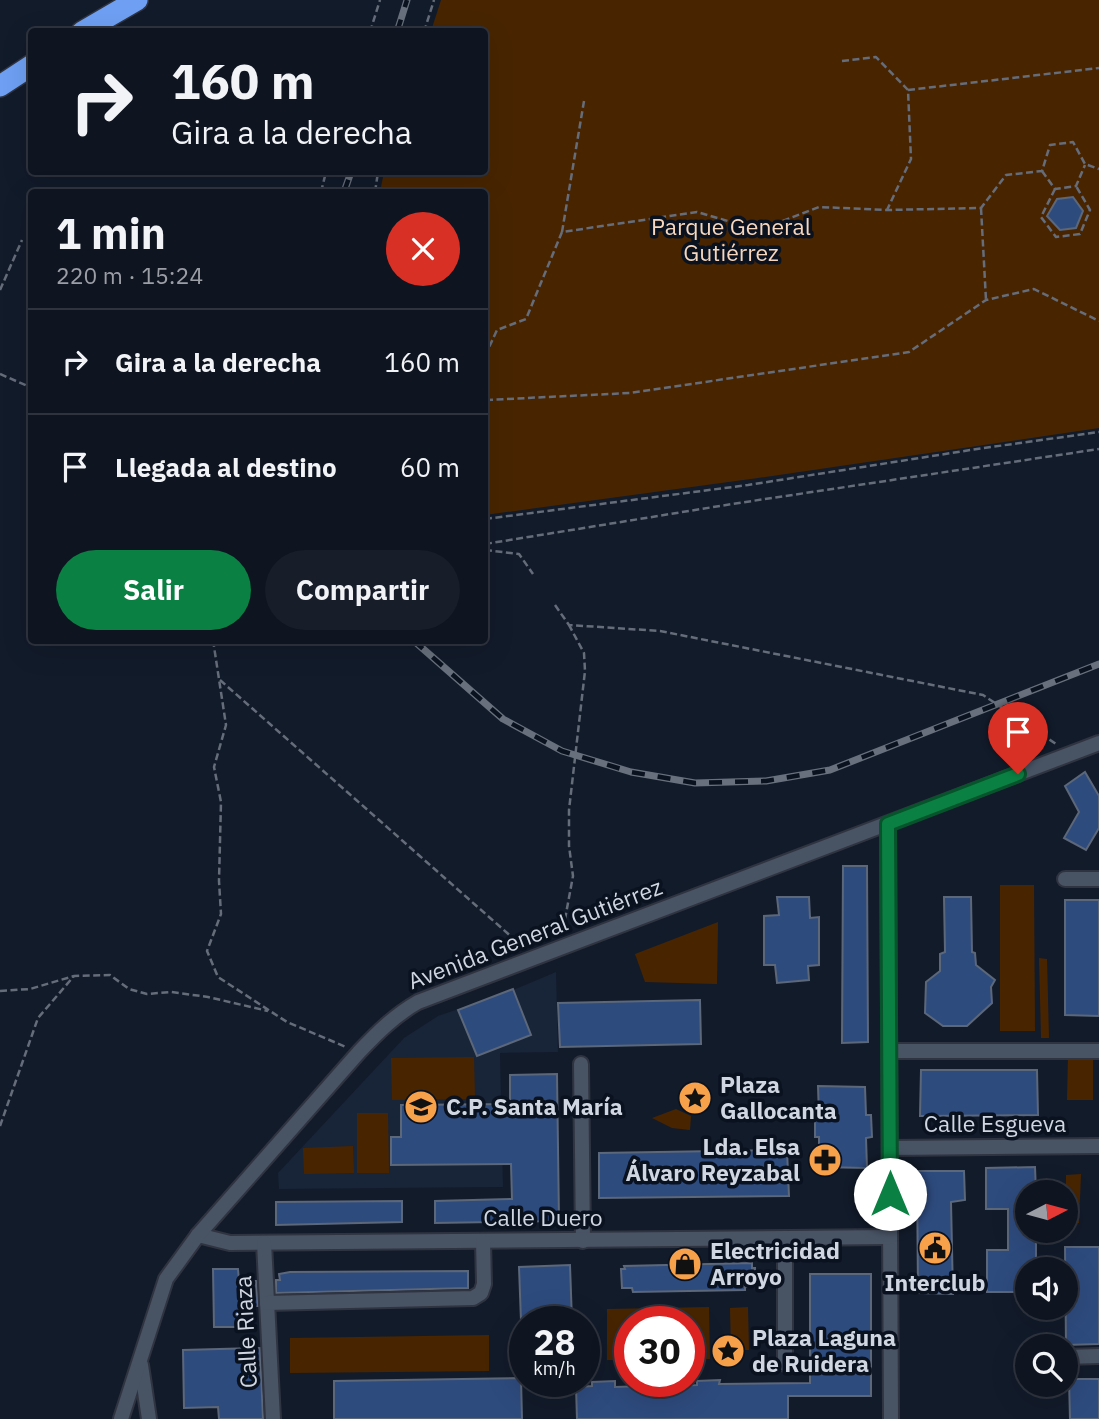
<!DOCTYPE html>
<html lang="es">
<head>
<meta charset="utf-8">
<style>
	:root { --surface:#0e1420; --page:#171d29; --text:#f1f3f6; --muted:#9b9ea5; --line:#2e333e; --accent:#0b8043 }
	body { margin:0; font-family:"IBM Plex Sans",sans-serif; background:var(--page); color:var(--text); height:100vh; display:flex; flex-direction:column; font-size:26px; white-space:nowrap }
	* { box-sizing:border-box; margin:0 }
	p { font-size:23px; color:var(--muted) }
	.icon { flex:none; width:38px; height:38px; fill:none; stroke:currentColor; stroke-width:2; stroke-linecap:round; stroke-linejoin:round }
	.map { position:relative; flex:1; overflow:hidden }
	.drawer { position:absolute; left:28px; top:189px; width:460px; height:455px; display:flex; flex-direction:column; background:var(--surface); border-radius:7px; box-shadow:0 7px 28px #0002,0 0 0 2px var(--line) }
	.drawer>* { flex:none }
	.guide { position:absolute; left:28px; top:28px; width:460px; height:147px; border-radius:7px; box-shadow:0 7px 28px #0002,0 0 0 2px var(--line); background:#0e1420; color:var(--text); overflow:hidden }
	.needle { width:46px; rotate:84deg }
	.controls { position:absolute; left:1015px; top:1180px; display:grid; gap:14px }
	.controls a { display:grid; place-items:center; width:63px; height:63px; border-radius:50%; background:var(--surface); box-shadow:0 7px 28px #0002,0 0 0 2px var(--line); font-size:35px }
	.speed { position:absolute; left:509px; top:1306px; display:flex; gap:14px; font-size:35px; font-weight:700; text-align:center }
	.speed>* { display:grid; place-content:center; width:91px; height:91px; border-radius:50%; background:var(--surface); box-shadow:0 7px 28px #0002,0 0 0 2px var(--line); line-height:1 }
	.speed small { font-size:18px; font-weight:400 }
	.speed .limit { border:10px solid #d22; background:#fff; color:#111 }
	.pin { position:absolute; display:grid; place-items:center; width:60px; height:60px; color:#fff; margin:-72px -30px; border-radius:50% 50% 50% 0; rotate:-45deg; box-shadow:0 0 7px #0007 }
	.pin .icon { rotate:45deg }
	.me { position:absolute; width:77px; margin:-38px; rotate:0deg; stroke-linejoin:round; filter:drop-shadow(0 0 5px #0008) }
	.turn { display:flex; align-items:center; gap:24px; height:147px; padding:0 28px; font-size:32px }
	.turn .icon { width:91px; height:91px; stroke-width:2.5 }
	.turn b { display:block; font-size:49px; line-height:60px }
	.round { display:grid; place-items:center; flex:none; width:74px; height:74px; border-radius:37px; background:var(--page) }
	.headline { display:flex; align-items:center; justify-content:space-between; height:119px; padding:0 28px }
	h1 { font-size:42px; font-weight:800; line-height:52px }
	.action { display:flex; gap:14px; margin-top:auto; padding:14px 28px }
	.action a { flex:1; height:80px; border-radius:42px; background:var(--accent); color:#fff; font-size:28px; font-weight:800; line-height:80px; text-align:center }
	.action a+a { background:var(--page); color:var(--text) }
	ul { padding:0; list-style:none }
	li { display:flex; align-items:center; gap:21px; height:105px; padding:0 28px; border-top:2px solid var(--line) }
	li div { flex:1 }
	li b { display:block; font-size:26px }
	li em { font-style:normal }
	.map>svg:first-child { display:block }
	.built { fill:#182438 }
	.green { fill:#482500 }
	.building { fill:#2e4b7e; stroke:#5c6779; stroke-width:2 }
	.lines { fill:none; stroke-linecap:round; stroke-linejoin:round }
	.street-casing { stroke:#303440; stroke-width:18 }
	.highway-casing { stroke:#303440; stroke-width:24 }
	.path { stroke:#656c7a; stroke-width:2.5; stroke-dasharray:7 3.5; stroke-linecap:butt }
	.street { stroke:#485364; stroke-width:14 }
	.highway { stroke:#6e9ff2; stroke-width:21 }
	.rail-casing { stroke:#68707d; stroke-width:7 }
	.rail { stroke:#0a1220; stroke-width:4.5; stroke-dasharray:13; stroke-linecap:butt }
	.route-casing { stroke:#07532c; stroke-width:18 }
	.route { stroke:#0b8043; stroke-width:12 }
	.labels { text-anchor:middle; stroke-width:7; stroke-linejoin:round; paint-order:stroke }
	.park-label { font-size:23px; fill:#f6d7bd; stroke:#0a1220 }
	.street-label { font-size:23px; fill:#d1d7e2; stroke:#0a1220 }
	.poi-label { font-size:23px; font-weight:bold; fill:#d1d7e2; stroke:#0a1220; text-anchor:start }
</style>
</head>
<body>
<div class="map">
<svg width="1099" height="1419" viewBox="0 0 1099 1419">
	<rect width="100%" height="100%" fill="#121b2a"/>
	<polygon class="built" points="556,972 558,1052 500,1053 503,1187 279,1189 278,1173 404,1038 438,1016 479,1002 480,1004"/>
	<g class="green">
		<polygon points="441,0 1099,0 1099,428 758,478 485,515 485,192 380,192 384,172 485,172 485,32 431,31"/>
		<polygon points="1000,885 1034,885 1035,1031 1000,1031"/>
		<polygon points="718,922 717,984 645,982 635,954"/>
		<polygon points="1039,958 1047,959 1049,1038 1041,1038"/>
		<polygon points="1068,1055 1093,1056 1093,1100 1067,1100"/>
		<polygon points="474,1057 475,1099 392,1100 391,1058"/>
		<polygon points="676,1109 691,1116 690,1130 672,1128 652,1118"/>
		<polygon points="357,1113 388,1113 389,1173 357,1173"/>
		<polygon points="353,1146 354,1173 304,1174 303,1148"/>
		<polygon points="1081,1174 1079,1223 1066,1225 1066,1175"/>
		<polygon points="709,1307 710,1359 690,1359 690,1321 630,1321 630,1360 607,1360 607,1309"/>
		<polygon points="748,1307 749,1350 731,1350 730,1308"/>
		<polygon points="489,1335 489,1371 290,1373 290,1338"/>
	</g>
	<g class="building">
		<polygon points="1073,197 1083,211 1076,228 1060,230 1047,216 1057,199"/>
		<polygon points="1085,772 1099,796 1099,828 1086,850 1064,838 1079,812 1065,786"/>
		<polygon points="843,866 867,866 868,1042 842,1043"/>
		<polygon points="777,897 809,897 810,918 819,917 819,965 808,966 809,980 777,983 775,965 764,965 764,916 779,915"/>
		<polygon points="944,897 971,897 972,952 975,953 976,965 995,980 991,987 992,1003 967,1026 943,1026 925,1013 926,982 940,971 940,954 945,952"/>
		<polygon points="1065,900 1099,900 1099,1016 1065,1015"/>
		<polygon points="513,989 531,1035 477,1056 458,1010"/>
		<polygon points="700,1000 701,1044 560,1047 558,1003"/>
		<polygon points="921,1070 1037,1070 1038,1115 920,1116"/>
		<polygon points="557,1074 559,1221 435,1223 435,1201 512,1199 511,1164 391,1165 391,1137 401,1137 401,1105 510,1104 510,1075"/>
		<polygon points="818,1086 865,1087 866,1115 871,1115 872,1137 866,1138 867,1168 819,1167 819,1137 815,1137 815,1117 819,1117"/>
		<polygon points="787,1150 789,1196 599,1198 599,1153"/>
		<polygon points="1035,1167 1036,1192 1027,1192 1027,1230 1036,1230 1036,1269 1027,1269 1027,1292 987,1292 987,1250 1008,1250 1008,1209 986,1209 986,1168"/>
		<polygon points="917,1171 964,1171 965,1200 951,1202 953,1294 918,1293"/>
		<polygon points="402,1201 402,1222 276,1225 276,1202"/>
		<polygon points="1065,1247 1099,1247 1099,1344 1066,1345"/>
		<polygon points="752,1263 752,1268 755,1268 755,1286 745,1287 745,1290 633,1292 632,1288 622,1288 621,1269 625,1269 624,1266"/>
		<polygon points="570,1265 572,1321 521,1321 519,1267"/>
		<polygon points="213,1269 238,1269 239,1281 256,1281 258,1306 239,1306 239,1327 214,1327"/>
		<polygon points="468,1271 468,1288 276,1293 276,1280 280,1280 279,1274 290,1272"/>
		<polygon points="810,1274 871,1274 871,1396 788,1396 788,1419 577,1419 576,1387 592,1386 592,1382 615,1381 615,1387 644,1386 644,1382 666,1381 667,1386 697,1385 697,1381 720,1380 719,1384 810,1383"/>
		<polygon points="260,1348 263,1419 219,1419 218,1407 184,1408 183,1350"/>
		<polygon points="521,1378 522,1419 334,1419 334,1381"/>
		<polygon points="1069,1379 1099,1379 1099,1419 1070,1419"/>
	</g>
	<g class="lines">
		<defs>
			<g id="street">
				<polyline points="888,824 891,1419"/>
				<polyline points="1065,879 1099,879"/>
				<polyline points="890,1051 1099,1051"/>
				<polyline points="581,1064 583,1241"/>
				<polyline points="890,1148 1099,1146"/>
				<polyline points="198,1235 230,1243 890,1237"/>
				<polyline points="785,1238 785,1364"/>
				<polyline points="264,1243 273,1419"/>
				<polyline points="267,1303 473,1298 481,1293 484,1284 483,1241"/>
				<polyline points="1066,1357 1099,1356"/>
				<polyline points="141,1365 149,1419"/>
				<path d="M121 1419 166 1279 198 1235 359 1052C377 1033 395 1015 418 1002L1099 743"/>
			</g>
			<g id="highway">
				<polyline points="82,32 137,0"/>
				<polyline points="0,86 32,65"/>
			</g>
		</defs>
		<use href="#street" class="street-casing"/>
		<use href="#highway" class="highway-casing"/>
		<g class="path">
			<polyline points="370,32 380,0"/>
			<polyline points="424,32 434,0"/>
			<polyline points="842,61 876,57 908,90 911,159 887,210"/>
			<polyline points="908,90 1099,68"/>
			<polyline points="1042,171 1055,189 1076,186 1085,165"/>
			<polyline points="1055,189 1041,217 1056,237 1080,234 1090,210 1076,186"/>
			<polyline points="321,192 326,172"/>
			<polyline points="375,192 378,172"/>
			<polyline points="981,208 986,300"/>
			<polyline points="562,232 584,101"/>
			<polyline points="0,290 22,240"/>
			<polyline points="485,356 497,330 526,319 562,232 697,212 738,224 780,222 819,207 887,210 981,208 1006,175 1042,171 1050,145 1073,142 1085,164 1099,169"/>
			<polyline points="0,374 32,388"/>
			<polyline points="485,396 485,403"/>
			<polyline points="486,400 630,393 909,352 986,300 1034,289 1099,321"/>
			<polyline points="485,519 748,485 977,449 1099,432"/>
			<polyline points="485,544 732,504 1099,449"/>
			<polyline points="485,550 519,554 533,574"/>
			<polyline points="555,605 569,625 660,631 983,695 1056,744"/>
			<polyline points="213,640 226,725 214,767 221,802 219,881 221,914 207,951 218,977 287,1022 346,1047"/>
			<polyline points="220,680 522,946"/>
			<polyline points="563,930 573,876 569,846 569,810 585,671 584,653 569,625"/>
			<polyline points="0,991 30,989 74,976"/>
			<polyline points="0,1126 38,1018 74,976 110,975 129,989 147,994 171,992 208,997 268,1011"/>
		</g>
		<use href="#street" class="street"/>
		<use href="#highway" class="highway"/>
		<defs>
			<g id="rail">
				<polyline points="397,32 407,0"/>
				<polyline points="344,192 351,172"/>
				<polyline points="413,640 503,719 562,751 631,772 695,783 766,781 830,770 1099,664"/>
			</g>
		</defs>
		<use href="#rail" class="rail-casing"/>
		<use href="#rail" class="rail"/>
	</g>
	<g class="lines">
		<defs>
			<polyline id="route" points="890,1194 888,824 1018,774"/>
		</defs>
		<use href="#route" class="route-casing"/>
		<use href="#route" class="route"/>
	</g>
	<defs>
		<symbol id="sight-disc" viewBox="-11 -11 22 22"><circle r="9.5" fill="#f8a14b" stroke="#0a1220"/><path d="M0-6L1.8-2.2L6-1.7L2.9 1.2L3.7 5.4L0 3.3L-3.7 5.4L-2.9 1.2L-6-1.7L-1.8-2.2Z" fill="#111"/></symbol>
		<symbol id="school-disc" viewBox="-11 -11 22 22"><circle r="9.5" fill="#f8a14b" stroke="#0a1220"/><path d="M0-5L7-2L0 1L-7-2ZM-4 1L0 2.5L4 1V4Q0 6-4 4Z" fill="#111"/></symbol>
		<symbol id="pharmacy-disc" viewBox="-11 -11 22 22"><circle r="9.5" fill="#f8a14b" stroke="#0a1220"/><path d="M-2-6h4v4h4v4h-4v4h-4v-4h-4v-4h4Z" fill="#111"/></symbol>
		<symbol id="civic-disc" viewBox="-11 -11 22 22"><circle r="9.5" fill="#f8a14b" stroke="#0a1220"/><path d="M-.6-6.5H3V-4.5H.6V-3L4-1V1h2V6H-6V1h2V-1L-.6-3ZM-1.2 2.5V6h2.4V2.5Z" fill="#111"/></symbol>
		<symbol id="shop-disc" viewBox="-11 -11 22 22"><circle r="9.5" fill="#f8a14b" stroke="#0a1220"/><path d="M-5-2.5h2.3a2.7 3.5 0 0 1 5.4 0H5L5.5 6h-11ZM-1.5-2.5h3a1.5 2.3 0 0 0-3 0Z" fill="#111"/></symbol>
	</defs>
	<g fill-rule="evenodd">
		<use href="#sight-disc" x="676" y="1079" width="38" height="38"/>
		<use href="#school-disc" x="402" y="1088" width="38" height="38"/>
		<use href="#pharmacy-disc" x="806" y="1141" width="38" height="38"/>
		<use href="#civic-disc" x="916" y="1229" width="38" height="38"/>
		<use href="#shop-disc" x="666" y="1245" width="38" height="38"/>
		<use href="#sight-disc" x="709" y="1332" width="38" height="38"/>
	</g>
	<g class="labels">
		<g class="park-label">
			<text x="731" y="235">Parque General<tspan x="731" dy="26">Gutiérrez</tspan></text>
		</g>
		<g class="street-label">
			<text transform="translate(535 934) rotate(-21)" y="8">Avenida General Gutiérrez</text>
			<text x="995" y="1132">Calle Esgueva</text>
			<text x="543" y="1226">Calle Duero</text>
			<text transform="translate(246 1332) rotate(-93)" y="8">Calle Riaza</text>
		</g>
		<g class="poi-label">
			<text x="720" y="1093">Plaza<tspan x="720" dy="26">Gallocanta</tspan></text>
			<text x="446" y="1115">C.P. Santa María</text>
			<text x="800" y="1155" text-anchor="end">Lda. Elsa<tspan x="800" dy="26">Álvaro Reyzabal</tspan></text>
			<text x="710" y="1259">Electricidad<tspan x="710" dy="26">Arroyo</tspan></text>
			<text x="935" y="1291" text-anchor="middle">Interclub</text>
			<text x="752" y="1346">Plaza Laguna<tspan x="752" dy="26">de Ruidera</tspan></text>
		</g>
	</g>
</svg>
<div class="controls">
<a><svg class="needle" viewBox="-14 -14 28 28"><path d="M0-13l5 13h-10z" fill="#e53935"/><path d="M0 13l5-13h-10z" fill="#9b9ea5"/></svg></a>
<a><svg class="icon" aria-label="sound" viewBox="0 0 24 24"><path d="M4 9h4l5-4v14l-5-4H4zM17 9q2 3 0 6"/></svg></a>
<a><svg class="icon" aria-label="search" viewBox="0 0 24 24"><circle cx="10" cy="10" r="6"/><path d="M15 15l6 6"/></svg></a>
</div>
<div class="speed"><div>28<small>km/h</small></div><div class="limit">30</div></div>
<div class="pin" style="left:1018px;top:774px;background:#d93025"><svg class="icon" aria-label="arrive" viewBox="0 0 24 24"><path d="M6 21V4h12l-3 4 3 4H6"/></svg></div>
<svg class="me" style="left:890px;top:1194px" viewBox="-20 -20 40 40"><circle r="19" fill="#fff"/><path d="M0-13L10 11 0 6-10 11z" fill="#0b8043"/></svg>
<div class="guide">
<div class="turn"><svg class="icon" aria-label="right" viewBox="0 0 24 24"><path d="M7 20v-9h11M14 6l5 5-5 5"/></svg><div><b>160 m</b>Gira a la derecha</div></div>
</div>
<section class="drawer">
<div class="headline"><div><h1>1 min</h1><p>220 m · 15:24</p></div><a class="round" style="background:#d93025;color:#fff"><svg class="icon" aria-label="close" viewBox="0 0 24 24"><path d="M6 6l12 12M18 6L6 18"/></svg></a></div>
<ul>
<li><svg class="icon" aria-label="right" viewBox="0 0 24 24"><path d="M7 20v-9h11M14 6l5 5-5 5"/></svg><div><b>Gira a la derecha</b></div><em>160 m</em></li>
<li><svg class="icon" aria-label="arrive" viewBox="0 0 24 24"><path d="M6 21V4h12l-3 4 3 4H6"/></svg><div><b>Llegada al destino</b></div><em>60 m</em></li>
</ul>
<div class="action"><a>Salir</a><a>Compartir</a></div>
</section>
</div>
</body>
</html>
